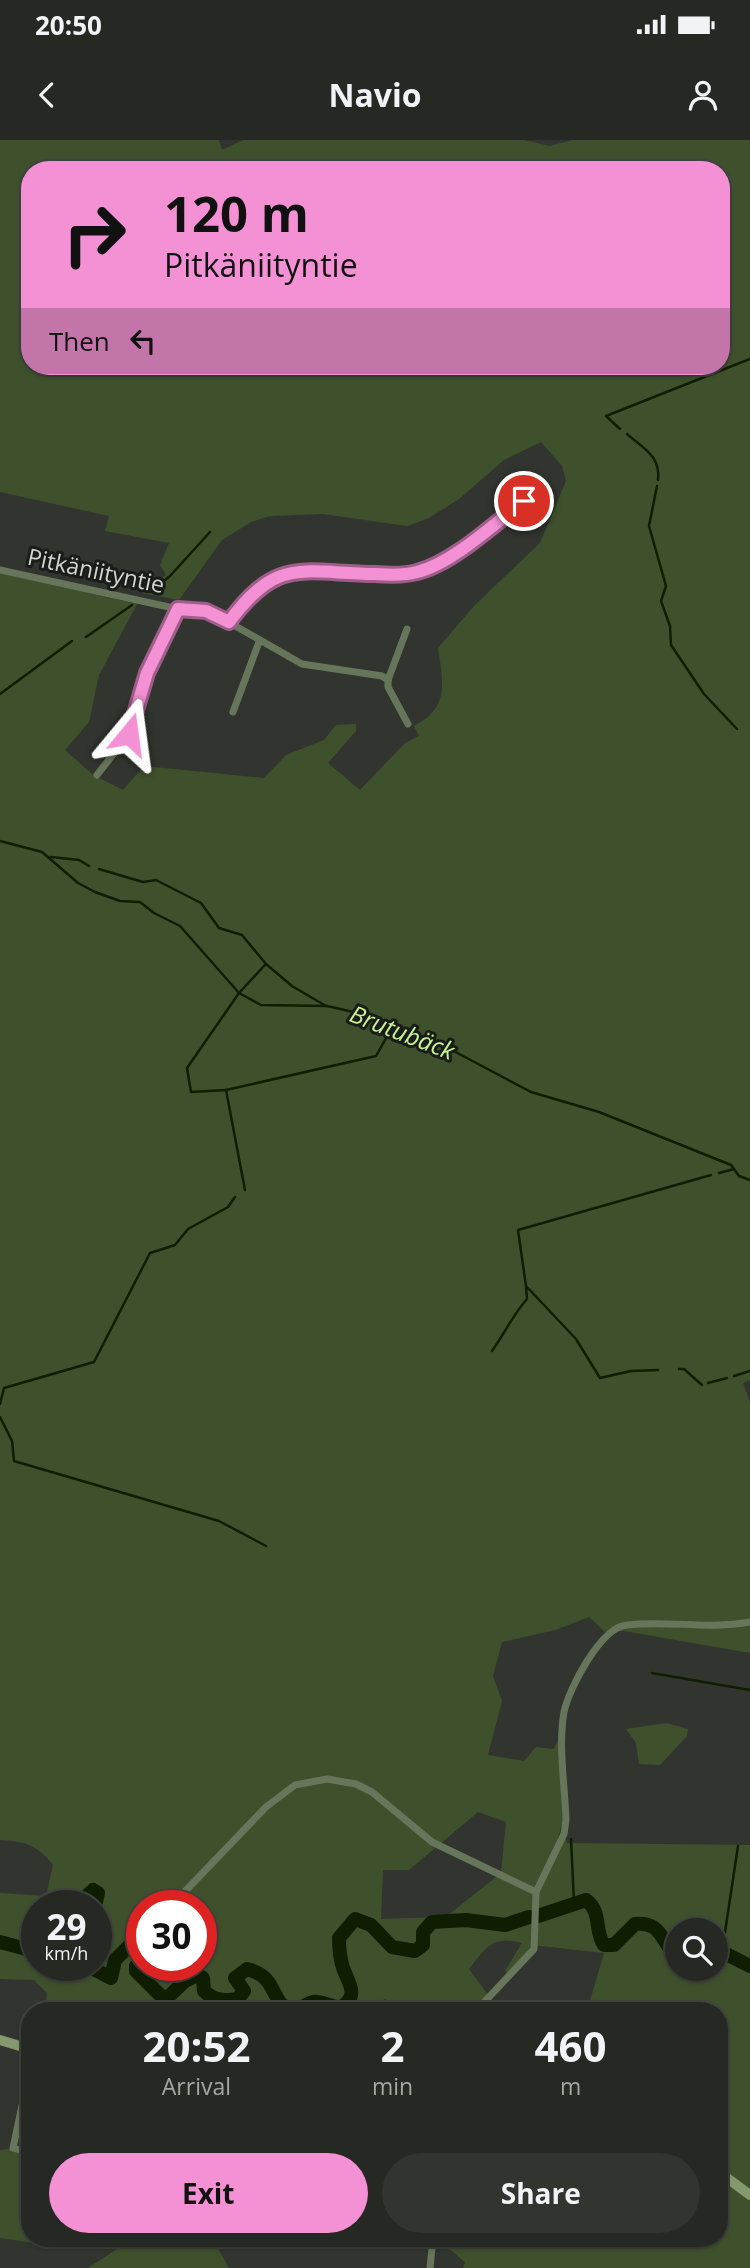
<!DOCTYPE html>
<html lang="en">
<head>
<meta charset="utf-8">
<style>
	:root { --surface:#262823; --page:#323430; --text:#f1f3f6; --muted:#a4a6a6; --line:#424441; --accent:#f491d4 }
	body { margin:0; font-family:"Open Sans",sans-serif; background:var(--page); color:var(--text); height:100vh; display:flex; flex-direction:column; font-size:26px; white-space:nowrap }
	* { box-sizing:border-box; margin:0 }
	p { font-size:23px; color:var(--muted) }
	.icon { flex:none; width:38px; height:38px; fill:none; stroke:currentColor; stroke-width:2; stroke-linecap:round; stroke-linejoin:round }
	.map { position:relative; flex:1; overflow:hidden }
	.sheet { position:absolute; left:21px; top:1862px; width:707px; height:245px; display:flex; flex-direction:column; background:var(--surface); border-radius:28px; box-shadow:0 2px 5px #0004,0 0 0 2px var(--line) }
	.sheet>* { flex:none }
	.top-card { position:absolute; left:21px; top:21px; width:709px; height:214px; border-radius:28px; box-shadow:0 2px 5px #0004,0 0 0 2px var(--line); background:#f491d4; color:#111; overflow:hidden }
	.tools { position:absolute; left:665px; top:1778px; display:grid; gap:14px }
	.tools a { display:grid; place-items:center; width:63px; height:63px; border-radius:50%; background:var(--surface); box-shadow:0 2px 5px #0004,0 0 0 2px var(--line); font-size:35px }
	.speed { position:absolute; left:21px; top:1750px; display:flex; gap:14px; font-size:35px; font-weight:700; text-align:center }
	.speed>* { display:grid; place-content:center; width:91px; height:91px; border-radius:50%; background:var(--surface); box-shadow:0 2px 5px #0004,0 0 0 2px var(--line); line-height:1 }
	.speed small { font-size:18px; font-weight:400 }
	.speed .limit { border:10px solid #d22; background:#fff; color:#111 }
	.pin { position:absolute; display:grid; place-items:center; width:60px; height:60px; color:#fff; margin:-30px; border:4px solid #fff; border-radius:50%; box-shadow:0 2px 7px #0007 }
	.me { position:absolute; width:77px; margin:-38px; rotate:16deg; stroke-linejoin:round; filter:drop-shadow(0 0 5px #0008) }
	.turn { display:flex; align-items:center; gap:24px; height:147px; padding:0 28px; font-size:32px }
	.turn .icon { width:91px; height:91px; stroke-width:2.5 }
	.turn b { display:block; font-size:49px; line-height:60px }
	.then { display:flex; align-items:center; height:66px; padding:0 28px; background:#0003; gap:14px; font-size:26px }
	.eta { display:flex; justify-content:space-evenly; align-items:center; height:119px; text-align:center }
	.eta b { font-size:42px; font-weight:700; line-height:49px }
	.action { display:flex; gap:14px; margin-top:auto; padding:14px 28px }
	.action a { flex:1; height:80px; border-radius:42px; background:var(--accent); color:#111; font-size:28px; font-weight:700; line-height:80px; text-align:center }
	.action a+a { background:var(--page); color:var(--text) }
	.status { display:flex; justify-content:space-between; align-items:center; height:49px; padding:0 35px; background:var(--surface); direction:ltr }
	.status svg { height:19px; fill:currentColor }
	header { display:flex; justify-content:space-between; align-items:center; height:91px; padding:0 28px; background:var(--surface); font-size:32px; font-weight:700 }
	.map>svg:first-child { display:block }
	.green { fill:#3f512c; fill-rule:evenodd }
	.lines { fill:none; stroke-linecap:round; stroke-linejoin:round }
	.stream { stroke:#0f1e00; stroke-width:2.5 }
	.river { stroke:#0f1e00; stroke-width:14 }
	.minor { stroke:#67765a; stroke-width:7 }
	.secondary { stroke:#849a6e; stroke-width:10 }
	.route-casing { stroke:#9f5e8a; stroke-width:18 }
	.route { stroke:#f491d4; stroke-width:12 }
	.labels { text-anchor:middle; stroke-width:6; stroke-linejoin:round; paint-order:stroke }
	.street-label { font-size:23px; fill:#d1d3d0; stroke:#1a1c19 }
	.water-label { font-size:24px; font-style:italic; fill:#c4f394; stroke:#1a1c19 }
</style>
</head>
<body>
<div class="status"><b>20:50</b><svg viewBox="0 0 49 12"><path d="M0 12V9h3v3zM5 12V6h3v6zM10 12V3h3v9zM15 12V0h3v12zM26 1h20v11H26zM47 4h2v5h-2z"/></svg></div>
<header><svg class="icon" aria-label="back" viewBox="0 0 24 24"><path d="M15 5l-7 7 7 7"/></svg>Navio<svg class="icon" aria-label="person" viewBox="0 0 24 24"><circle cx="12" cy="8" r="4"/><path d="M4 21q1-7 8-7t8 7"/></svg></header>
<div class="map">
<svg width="750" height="2128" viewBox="0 0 750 2128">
	<rect width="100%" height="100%" fill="#32352f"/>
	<g class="green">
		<path d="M0 0H219L222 10 243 0H524L550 6 572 0H750V1240L743 1243 750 1263V1513L624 1491 605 1492 589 1477 555 1490 502 1502 493 1536 502 1561 488 1615 524 1621 536 1607 554 1609 560 1595 563 1679 556 1706 564 1694 567 1703 750 1705V2128H463L465 2122 438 2100 719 2098V1871H587L604 1813 532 1805 509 1835 505 1831 522 1803C491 1796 488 1806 469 1829L489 1856 471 1871H398L385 1859 364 1871H45L47 1853 34 1840 0 1839V1753L46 1756 53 1725C38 1705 24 1701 0 1700V433L137 464 99 535 89 582 65 610 93 635 123 650 144 626 264 638 286 615 324 600 336 585 356 584V591L328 623 360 650 405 603 419 596 414 586C450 568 443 542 438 508L475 465 540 403 566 341 562 326 541 302 504 320 459 359 429 378 407 386 323 374 270 376 251 382 222 400 179 460 142 453 166 435 160 425 169 403 105 391 109 376 0 352ZM30 30H721V226H30ZM478 1672 506 1682 501 1733 446 1777 381 1779 383 1730H409ZM37 1766H96V1825H37ZM142 1766H201V1825H142ZM677 1790H716V1829H677Z"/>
		<polygon points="666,1583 688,1589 687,1596 660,1625 639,1624 636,1603 626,1589"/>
		<polygon points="19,2008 30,2009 30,2039 26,2040 30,2098 34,2098 35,2103 0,2098 0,2010"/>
		<polygon points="134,2098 212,2098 229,2128 88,2128"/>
	</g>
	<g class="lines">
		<g class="stream">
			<polyline points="620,289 606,276 750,219"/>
			<path d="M627 294C643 308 661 316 658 340"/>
			<polyline points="657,346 649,386 666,446 661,461 670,486 671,505 704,554 737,589"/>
			<polyline points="150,452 170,436 210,392"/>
			<polyline points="86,497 132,465"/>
			<polyline points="0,554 72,501"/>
			<polyline points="0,701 42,712 78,743 95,752 120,761 140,762 154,773 180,786 239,853 261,865 327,866 371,876 448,908 531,952 599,972 731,1025 739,1036 750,1040"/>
			<polyline points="51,717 79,720 89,726"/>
			<polyline points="99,729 143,742 156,740 201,763 219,788 242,795 266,824 292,846 326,866"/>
			<polyline points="226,950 191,952 187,928 239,853 265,825"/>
			<polyline points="719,1033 734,1029"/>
			<polyline points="245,1050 226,950 376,916 393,886"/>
			<path d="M492 1211C505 1193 512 1176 527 1159L526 1146"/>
			<polyline points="679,1229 684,1229 702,1245"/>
			<polyline points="658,1230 631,1231 600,1238 576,1199 526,1146 518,1090 711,1035"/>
			<polyline points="734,1236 750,1231"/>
			<polyline points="708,1243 727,1238"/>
			<polyline points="0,1264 4,1248 94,1222 150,1113 175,1105 188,1089 228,1067 235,1057"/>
			<polyline points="0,1277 12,1301 14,1321 219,1381 266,1406"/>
			<polyline points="652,1533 750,1550"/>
			<polyline points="571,1699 574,1762"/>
			<polyline points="722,1812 738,1706"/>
			<polyline points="220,1871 224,1861"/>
		</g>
		<g class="river">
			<polyline points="76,1766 93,1750 98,1753 95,1766"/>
			<path d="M538 1776 586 1760C602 1771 594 1791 604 1805H614L635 1784C663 1782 660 1801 677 1817"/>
			<polyline points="96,1779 100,1786 96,1792"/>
			<polyline points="0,1802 30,1810 37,1802"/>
			<polyline points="716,1818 722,1812 750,1826"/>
			<path d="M142 1821 136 1826V1831L165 1860 185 1841 198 1835 203 1838 204 1851C214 1861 225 1861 238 1859L244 1851 235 1838 247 1829C278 1837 269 1859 290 1871"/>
			<polyline points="86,1825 111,1838 115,1820 129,1806 142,1810"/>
			<polyline points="690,1829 694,1829"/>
			<path d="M296 1871C319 1856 315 1862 340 1868 360 1856 349 1844 343 1828 340 1818 339 1808 339 1798L355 1779 371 1785 392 1807 415 1811 423 1805V1792L432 1782 466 1780 505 1785 529 1777"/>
		</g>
		<g class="minor">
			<polyline points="0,430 178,469 216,475 302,524 382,536 388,540"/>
			<path d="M229 482C241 466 254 445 273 437 311 421 376 443 417 432 454 423 494 384 524 361L527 354"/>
			<polyline points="388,540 407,489"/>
			<polyline points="388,540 388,547 408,584"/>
			<polyline points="233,572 259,502"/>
			<polyline points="97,635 129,594 147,533 178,469"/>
			<polyline points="171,1766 266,1667 295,1645 327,1639 356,1644 372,1652 432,1702 536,1752"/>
			<path d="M476 1871 534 1809 536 1752 564 1694 566 1680C565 1646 558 1606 564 1572 569 1548 601 1487 627 1485 668 1480 708 1490 750 1482"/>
			<polyline points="30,1928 13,2008 30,2013"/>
			<polyline points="74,2098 75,2102"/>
			<polyline points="430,2128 433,2098"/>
		</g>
		<g class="secondary">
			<polyline points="0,1900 30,1909"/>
			<polyline points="719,2032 750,2055"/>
		</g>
	</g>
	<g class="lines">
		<defs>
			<path id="route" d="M129 594 147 533 178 469 206 471 229 482C278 416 301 433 375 434 388 435 404 436 417 432 453 423 494 384 524 361"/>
		</defs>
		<use href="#route" class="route-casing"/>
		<use href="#route" class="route"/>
	</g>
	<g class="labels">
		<g class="street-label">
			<text transform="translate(96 431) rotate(12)" y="8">Pitkäniityntie</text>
		</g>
		<g class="water-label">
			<text transform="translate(402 893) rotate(21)" y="8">Brutubäck</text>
		</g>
	</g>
</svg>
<div class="tools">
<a><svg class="icon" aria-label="search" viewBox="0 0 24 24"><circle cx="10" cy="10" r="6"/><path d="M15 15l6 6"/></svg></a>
</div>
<div class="speed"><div>29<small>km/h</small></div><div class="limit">30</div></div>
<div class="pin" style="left:524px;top:361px;background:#d93025"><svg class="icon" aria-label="arrive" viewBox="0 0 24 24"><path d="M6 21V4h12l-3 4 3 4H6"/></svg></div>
<svg class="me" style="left:129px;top:594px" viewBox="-20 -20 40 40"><path d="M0-17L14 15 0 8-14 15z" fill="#f491d4" stroke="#fff" stroke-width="4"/></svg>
<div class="top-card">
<div class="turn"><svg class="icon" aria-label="right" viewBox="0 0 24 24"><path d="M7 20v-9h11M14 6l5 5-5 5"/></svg><div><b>120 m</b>Pitkäniityntie</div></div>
<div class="then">Then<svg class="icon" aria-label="left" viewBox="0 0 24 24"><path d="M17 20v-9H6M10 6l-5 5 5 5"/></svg></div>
</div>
<section class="sheet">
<div class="eta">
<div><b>20:52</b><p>Arrival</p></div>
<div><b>2</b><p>min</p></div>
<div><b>460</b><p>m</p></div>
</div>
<div class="action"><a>Exit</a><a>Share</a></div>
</section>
</div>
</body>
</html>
